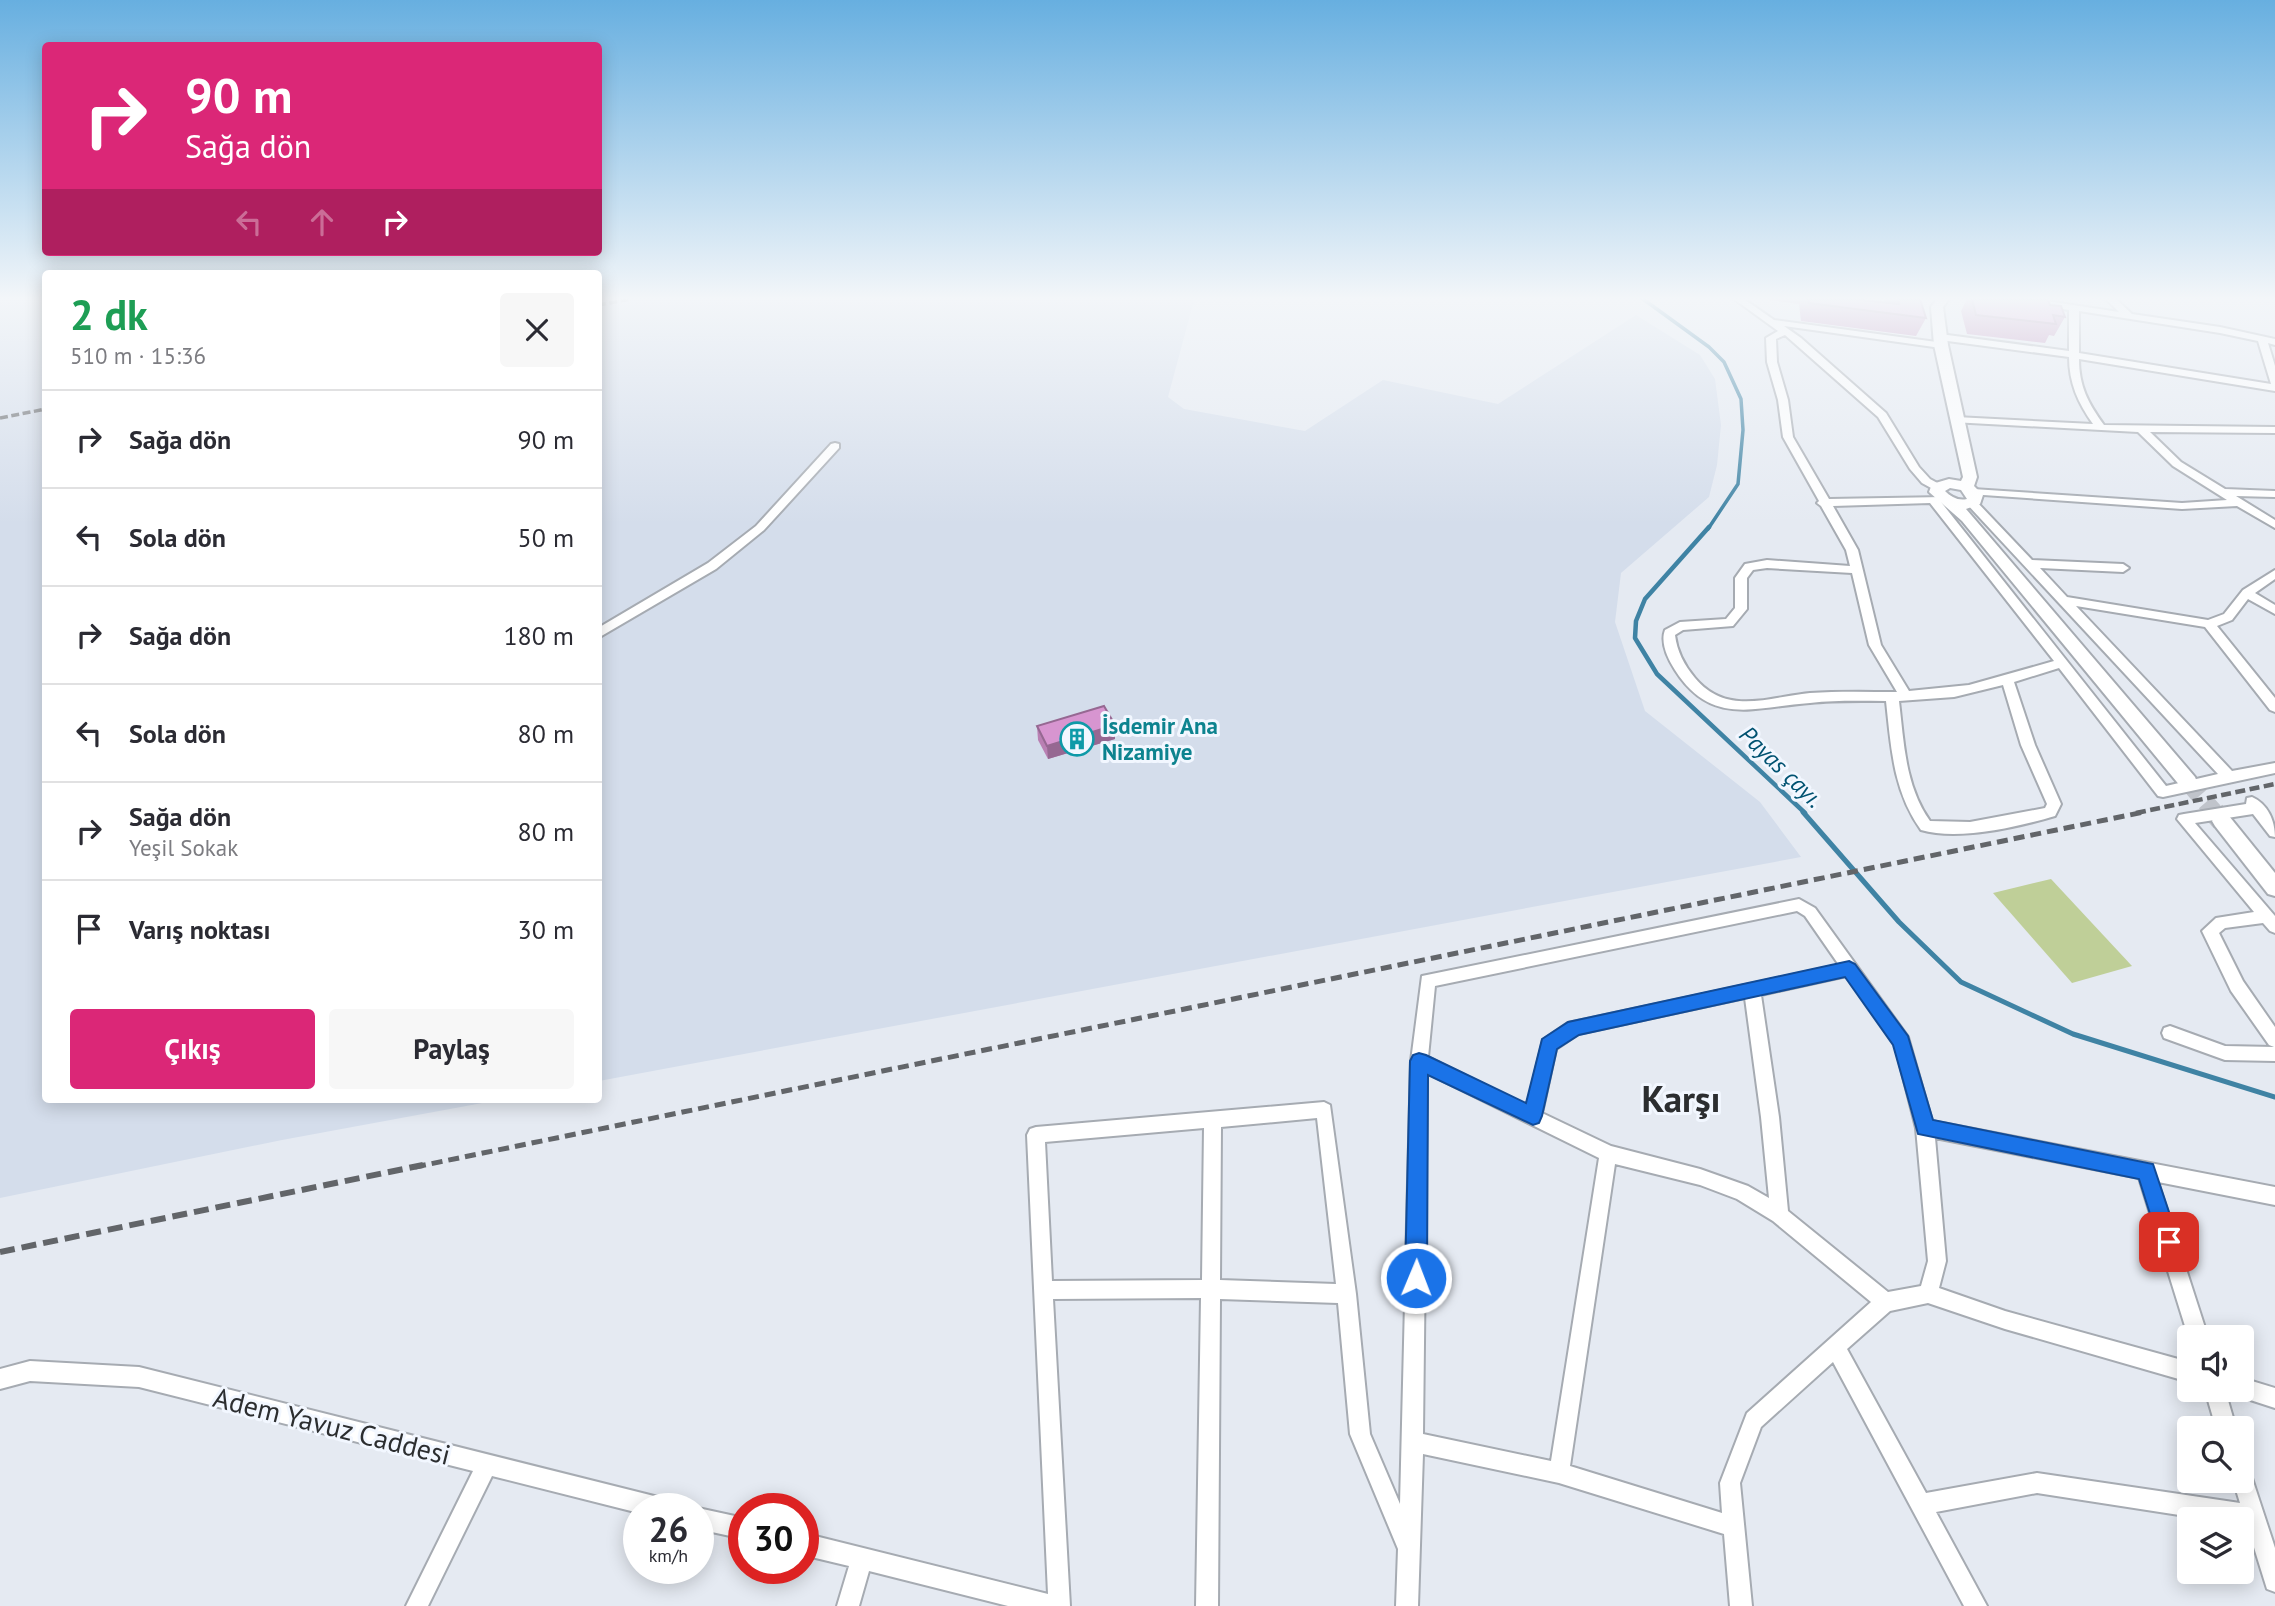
<!DOCTYPE html>
<html lang="tr">
<head>
<meta charset="utf-8">
<style>
	:root { --surface:#fff; --page:#f7f7f7; --text:#2b2b33; --muted:#7c7c81; --line:#e1e1e2; --accent:#db2777 }
	body { margin:0; font-family:"PT Sans",sans-serif; background:var(--page); color:var(--text); height:100vh; display:flex; flex-direction:column; font-size:26px; white-space:nowrap }
	* { box-sizing:border-box; margin:0 }
	p { font-size:23px; color:var(--muted) }
	.icon { flex:none; width:38px; height:38px; fill:none; stroke:currentColor; stroke-width:2; stroke-linecap:round; stroke-linejoin:round }
	.map { position:relative; flex:1; overflow:hidden }
	.side { position:absolute; left:42px; top:270px; width:560px; height:833px; display:flex; flex-direction:column; background:var(--surface); border-radius:7px; box-shadow:0 4px 18px #0003 }
	.side>* { flex:none }
	.banner { position:absolute; left:42px; top:42px; width:560px; height:214px; border-radius:7px; box-shadow:0 4px 18px #0003; background:#db2777; color:#fff; overflow:hidden }
	.tools { position:absolute; left:2177px; top:1325px; display:grid; gap:14px }
	.tools a { display:grid; place-items:center; width:77px; height:77px; border-radius:7px; background:var(--surface); box-shadow:0 4px 18px #0003; font-size:35px }
	.speed { position:absolute; left:623px; top:1493px; display:flex; gap:14px; font-size:35px; font-weight:700; text-align:center }
	.speed>* { display:grid; place-content:center; width:91px; height:91px; border-radius:50%; background:var(--surface); box-shadow:0 4px 18px #0003; line-height:1 }
	.speed small { font-size:18px; font-weight:400 }
	.speed .limit { border:10px solid #d22; background:#fff; color:#111 }
	.pin { position:absolute; display:grid; place-items:center; width:60px; height:60px; color:#fff; margin:-30px; border-radius:14px; box-shadow:0 4px 10px #0006 }
	.me { position:absolute; width:77px; margin:-38px; rotate:1deg; stroke-linejoin:round; filter:drop-shadow(0 0 5px #0008) }
	.turn { display:flex; align-items:center; gap:24px; height:147px; padding:0 28px; font-size:32px }
	.turn .icon { width:91px; height:91px; stroke-width:2.5 }
	.turn b { display:block; font-size:49px; line-height:60px }
	.lanes { display:flex; align-items:center; height:66px; padding:0 28px; background:#0003; justify-content:center; gap:35px; direction:ltr }
	.lanes .off { opacity:.35 }
	.round { display:grid; place-items:center; flex:none; width:74px; height:74px; border-radius:7px; background:var(--page) }
	.summary { display:flex; align-items:center; justify-content:space-between; height:119px; padding:0 28px }
	h1 { font-size:42px; font-weight:800; line-height:52px; color:#1e9e55 }
	.cta { display:flex; gap:14px; margin-top:auto; padding:14px 28px }
	.cta a { flex:1; height:80px; border-radius:7px; background:var(--accent); color:#fff; font-size:28px; font-weight:800; line-height:80px; text-align:center }
	.cta a+a { background:var(--page); color:var(--text) }
	ul { padding:0; list-style:none }
	li { display:flex; align-items:center; gap:21px; height:98px; padding:0 28px; border-top:2px solid var(--line) }
	li div { flex:1 }
	li b { display:block; font-size:26px }
	li em { font-style:normal }
	.map>svg:first-child { display:block }
	.built { fill:#d4ddeb }
	.green { fill:#bfcf98 }
	.lines { fill:none; stroke-linecap:round; stroke-linejoin:round }
	.stream-far2 { stroke:#3f83a4; stroke-width:3.5 }
	.stream-far1 { stroke:#3f83a4; stroke-width:4.5 }
	.stream { stroke:#3f83a4; stroke-width:5 }
	.secondary-tunnel-far1 { stroke:#c0c4cb; stroke-width:18; stroke-dasharray:18 9; stroke-linecap:butt }
	.secondary-tunnel { stroke:#c0c4cb; stroke-width:22; stroke-dasharray:22 10; stroke-linecap:butt }
	.street-casing { stroke:#a6abb2; stroke-width:4 }
	.secondary-casing { stroke:#a6abb2; stroke-width:4 }
	.street { fill:#fff; fill-rule:evenodd }
	.secondary { fill:#fff; fill-rule:evenodd }
	.rail-far3 { stroke:#626569; stroke-width:3.5; stroke-dasharray:8 3.5; stroke-linecap:butt }
	.rail-far2 { stroke:#626569; stroke-width:4.5; stroke-dasharray:10 4.5; stroke-linecap:butt }
	.rail-far1 { stroke:#626569; stroke-width:5; stroke-dasharray:11 6; stroke-linecap:butt }
	.rail { stroke:#626569; stroke-width:6; stroke-dasharray:15 7; stroke-linecap:butt }
	.wall { fill:#b980b3 }
	.shaded-wall { fill:#966892 }
	.building { fill:#d795d0; stroke:#966892; stroke-width:2 }
	.route { fill:#1a73e8; stroke:#114b97; stroke-width:2 }
	.labels { text-anchor:middle; stroke-width:6; stroke-linejoin:round; paint-order:stroke }
	.culture-label { font-size:23px; font-weight:bold; fill:#0d838f; stroke:#f2f7ff; text-anchor:start }
	.water-label { font-size:24px; font-style:italic; fill:#005271; stroke:#f2f7ff }
	.near-street-label { font-size:28px; fill:#2c2e30; stroke:#f2f7ff }
	.near-district-label { font-size:37px; font-weight:bold; fill:#2c2e30; stroke:#f2f7ff }
</style>
</head>
<body>
<div class="map">
<svg width="2275" height="1606" viewBox="0 0 2275 1606">
	<rect width="100%" height="100%" fill="#e5eaf2"/>
	<g class="built">
		<polygon points="0,299 45,299 46,1099 504,1099 282,1140 0,1198"/>
		<polygon points="599,299 1322,299 1194,300 1168,397 1184,409 1305,431 1383,380 1498,404 1636,315 1700,355 1715,379 1721,425 1717,465 1709,497 1621,573 1615,622 1645,711 1760,802 1801,857 599,1081"/>
	</g>
	<polygon class="green" points="2051,879 2132,966 2072,983 1993,893"/>
	<g class="lines">
		<polyline class="stream-far2" points="1643,299 1709,347 1724,362 1741,399 1743,430 1738,484 1708,529"/>
		<polyline class="stream-far1" points="1709,527 1645,599 1636,621 1635,638 1657,674 1805,813"/>
		<polyline class="stream" points="1803,812 1899,922 1961,982 2073,1034 2275,1097"/>
		<polyline class="secondary-tunnel-far1" points="2188,782 2215,813"/>
		<polyline class="secondary-tunnel" points="2214,812 2222,821"/>
		<defs>
			<g id="street">
				<path d="M1734 299H1744L1774 320 1944 343 1946 345 1941 348 1784 326 1801 338 1886 413 1919 467 1930 479 1941 485V489H1933L1922 483 1910 469 1878 417 1785 335 1776 339 1777 362 1788 400 1793 437 1829 499 1944 497 1946 499 1941 502 2166 786 2218 774 1966 503 1972 500 1976 501 2032 560 2123 564 2129 568 2123 572 2040 568 2067 597 2208 620 2224 614 2243 590 2275 570V579L2255 593 2275 605V614L2248 599 2232 620 2217 626 2275 698V712L2270 710 2205 627 2076 606 2232 771 2275 763V773L2163 797 2158 796 2059 668 2014 682 2035 745 2061 804 2055 816C2018 827 1958 841 1921 830 1893 791 1891 747 1886 701 1861 701 1836 700 1810 703 1755 707 1711 727 1675 670 1668 659 1660 643 1665 630L1680 622 1726 619 1735 608V578L1745 564 1767 560 1850 566 1846 550 1821 506 1817 503 1819 501 1783 437 1778 400 1767 362 1766 338 1778 331ZM1930 503 2054 661 1969 685 1909 691 1881 645 1858 550 1833 506ZM1767 568 1852 573 1869 645 1897 692C1868 692 1839 691 1810 693 1768 697 1727 716 1695 678 1684 665 1677 651 1675 635L1683 630 1733 626 1747 609V578L1753 570ZM2003 685 2021 745 2047 804 2045 808 1970 822 1930 821C1905 786 1904 743 1899 701L1954 697Z"/>
				<path d="M2013 299H2033L2119 312 2106 299H2116L2132 314 2220 327 2275 339V345L2268 343 2275 366V391L2079 359C2079 386 2088 403 2104 425L2275 427V433L2150 432 2181 462 2225 489 2275 491V497L2236 496 2275 520V528L2237 506 2182 509 1969 494V490L1973 489 2182 503 2227 500 2173 466 2138 432 1952 422 1951 420 1956 417 2093 424C2078 403 2069 383 2069 357L1940 340 1935 337 1940 334 2069 351V310L2017 302ZM2079 311 2220 333 2258 341 2271 384 2079 353Z"/>
				<polygon points="835,443 839,444 839,448 764,530 716,569 598,638 598,628 708,563 756,526 831,444"/>
				<path d="M2252 797C2268 804 2275 821 2275 837L2270 836 2253 814 2195 823 2275 916V933L2270 931 2263 923 2225 928 2219 933 2243 981 2275 1027V1061L2225 1060 2164 1038 2162 1033 2164 1028 2170 1026 2225 1046 2274 1047 2269 1045 2231 991 2202 931 2216 918 2254 912 2177 819 2179 815 2184 814 2246 804 2247 798Z"/>
				<path d="M1799 899 1815 908 1908 1037 1932 1121 2275 1187V1205L2158 1182 2208 1337H2189V1339L2139 1178 1935 1138 1946 1261 1939 1288 2005 1311 2189 1362V1382L2005 1329 1928 1303 1890 1311 1847 1349 1926 1493 2037 1473 2240 1503 2233 1480H2242V1468L2249 1471 2252 1478 2275 1548V1592L2267 1589 2247 1525H2242V1519H2205L2037 1493 1936 1512 1987 1606H1964L1833 1362 1761 1427 1740 1483 1752 1606H1730L1724 1534 1559 1483 1423 1454 1418 1606H1396L1398 1549 1350 1434 1338 1303 1220 1299 1218 1606H1196L1201 1298 1053 1299 1070 1606H1008L869 1571 859 1606H837L849 1566 803 1555V1533L1048 1594 1027 1135 1030 1129 1036 1127 1324 1102 1330 1105 1356 1294 1370 1434 1400 1504 1411 1061 1422 976ZM1797 911 1805 916 1839 965 1568 1023 1543 1040 1527 1106 1428 1057 1435 986ZM1847 976 1895 1045 1916 1128 1928 1261 1921 1286 1888 1292 1788 1211 1779 1117 1761 995ZM1745 998 1761 1117 1769 1198 1748 1186 1700 1169 1611 1146 1542 1113 1556 1049 1578 1034ZM1427 1073 1599 1158 1551 1461 1423 1434ZM1317 1118 1336 1284 1220 1280 1221 1127ZM1204 1128 1202 1280 1052 1281 1045 1142ZM1615 1164 1700 1185 1737 1199 1773 1221 1871 1302 1747 1413 1720 1483 1722 1513 1570 1466Z"/>
				<polygon points="30,1361 139,1367 662,1498 669,1501 672,1508 639,1508 639,1513 492,1476 428,1606 406,1606 473,1471 139,1387 30,1381 0,1389 0,1369"/>
				<polygon points="2242,1378 2275,1388 2275,1408 2235,1395 2233,1390 2242,1390"/>
				<polygon points="2205,1390 2225,1390 2236,1428 2216,1428"/>
				<polygon points="696,1508 698,1508 744,1518 744,1539 698,1529 698,1508"/>
			</g>
			<g id="secondary">
				<path d="M1937 299H1949L1943 307 1948 345 1977 477 1974 486 1983 495 1980 504 1966 509 2195 777 2197 782 2195 787H2181L1962 521 1929 492 1932 484 1949 479 1961 481 1963 477 1934 345 1931 307ZM1950 488 1961 490 1967 499C1958 501 1951 497 1945 491Z"/>
				<polygon points="2222,814 2229,816 2275,873 2275,896 2268,894 2215,826 2212,821 2215,816"/>
			</g>
		</defs>
		<use href="#street" class="street-casing"/>
		<use href="#secondary" class="secondary-casing"/>
		<use href="#street" class="street"/>
		<use href="#secondary" class="secondary"/>
		<g class="rail-far3">
			<polyline points="598,305 631,299"/>
			<polyline points="0,418 46,409"/>
		</g>
		<polyline class="rail-far2" points="2136,813 2275,784"/>
		<polyline class="rail-far1" points="415,1167 2144,812"/>
		<polyline class="rail" points="0,1252 423,1165"/>
	</g>
	<g class="wall">
		<polygon points="1769,299 1854,299 1885,303 1884,299 1920,299 1926,318 1916,336 1801,321 1799,304 1769,300"/>
		<polygon points="1967,299 2048,299 2050,305 2065,317 2054,336 2049,335 2045,343 1967,334 1961,311"/>
		<polygon points="1037,726 1115,739 1048,759 1038,740"/>
	</g>
	<polygon class="shaded-wall" points="1115,725 1115,739 1048,759 1047,746"/>
	<g class="building">
		<polygon points="1808,299 1854,299 1899,304 1898,299 1920,299 1926,318 1809,303"/>
		<polygon points="1972,299 2048,299 2050,305 2061,306 2065,317 2053,315 2056,324 1976,315"/>
		<polygon points="1104,706 1115,725 1047,746 1037,726"/>
	</g>
	<linearGradient id="sky" x2="0" y2="1"><stop stop-color="#67afe0"/><stop offset="0.57" stop-color="#f3f6f9"/><stop offset="1" stop-color="#f3f6f9" stop-opacity="0"/></linearGradient>
	<rect width="2275" height="524" fill="url(#sky)"/>
	<polygon class="route" points="1849,961 1855,964 1908,1036 1933,1120 2153,1164 2179,1242 2176,1249 2169,1252 2161,1249 2139,1179 1918,1134 1893,1045 1845,977 1579,1035 1557,1049 1542,1116 1539,1123 1533,1125 1428,1075 1427,1278 1423,1286 1416,1289 1408,1286 1405,1278 1410,1061 1413,1055 1419,1053 1426,1055 1526,1103 1542,1039 1568,1022"/>
	<defs>
		<symbol id="building-ring" viewBox="-11 -11 22 22"><circle r="9.5" fill="#f2f7ff" stroke="#0f9aa8" stroke-width="1.5"/><path d="M-4-6H4V6H1V3H-1V6H-4ZM-2.5-4.3h1.7v1.8h-1.7ZM.8-4.3h1.7v1.8H.8ZM-2.5-1h1.7V.8h-1.7ZM.8-1h1.7V.8H.8Z" fill="#0f9aa8"/></symbol>
	</defs>
	<g fill-rule="evenodd">
		<use href="#building-ring" x="1058" y="720" width="38" height="38"/>
	</g>
	<g class="labels">
		<g class="culture-label">
			<text x="1102" y="734">İsdemir Ana<tspan x="1102" dy="26">Nizamiye</tspan></text>
		</g>
		<g class="water-label">
			<text transform="translate(1781 767) rotate(44)" y="8">Payas çayı.</text>
		</g>
		<g class="near-street-label">
			<text transform="translate(332 1426) rotate(14)" y="10">Adem Yavuz Caddesi</text>
		</g>
		<g class="near-district-label">
			<text x="1681" y="1112">Karşı</text>
		</g>
	</g>
</svg>
<div class="tools">
<a><svg class="icon" aria-label="sound" viewBox="0 0 24 24"><path d="M4 9h4l5-4v14l-5-4H4zM17 9q2 3 0 6"/></svg></a>
<a><svg class="icon" aria-label="search" viewBox="0 0 24 24"><circle cx="10" cy="10" r="6"/><path d="M15 15l6 6"/></svg></a>
<a><svg class="icon" aria-label="layers" viewBox="0 0 24 24"><path d="M12 4l9 5-9 5-9-5zM3 14l9 5 9-5"/></svg></a>
</div>
<div class="speed"><div>26<small>km/h</small></div><div class="limit">30</div></div>
<div class="pin" style="left:2169px;top:1242px;background:#d93025"><svg class="icon" aria-label="arrive" viewBox="0 0 24 24"><path d="M6 21V4h12l-3 4 3 4H6"/></svg></div>
<svg class="me" style="left:1416px;top:1278px" viewBox="-20 -20 40 40"><circle r="17" fill="#1a73e8" stroke="#fff" stroke-width="3"/><path d="M0-11L8 9 0 5-8 9z" fill="#fff"/></svg>
<div class="banner">
<div class="turn"><svg class="icon" aria-label="right" viewBox="0 0 24 24"><path d="M7 20v-9h11M14 6l5 5-5 5"/></svg><div><b>90 m</b>Sağa dön</div></div>
<div class="lanes"><svg class="icon off" aria-label="left" viewBox="0 0 24 24"><path d="M17 20v-9H6M10 6l-5 5 5 5"/></svg><svg class="icon off" aria-label="ahead" viewBox="0 0 24 24"><path d="M12 20V5M6 11l6-6 6 6"/></svg><svg class="icon" aria-label="right" viewBox="0 0 24 24"><path d="M7 20v-9h11M14 6l5 5-5 5"/></svg></div>
</div>
<section class="side">
<div class="summary"><div><h1>2 dk</h1><p>510 m · 15:36</p></div><a class="round"><svg class="icon" aria-label="close" viewBox="0 0 24 24"><path d="M6 6l12 12M18 6L6 18"/></svg></a></div>
<ul>
<li><svg class="icon" aria-label="right" viewBox="0 0 24 24"><path d="M7 20v-9h11M14 6l5 5-5 5"/></svg><div><b>Sağa dön</b></div><em>90 m</em></li>
<li><svg class="icon" aria-label="left" viewBox="0 0 24 24"><path d="M17 20v-9H6M10 6l-5 5 5 5"/></svg><div><b>Sola dön</b></div><em>50 m</em></li>
<li><svg class="icon" aria-label="right" viewBox="0 0 24 24"><path d="M7 20v-9h11M14 6l5 5-5 5"/></svg><div><b>Sağa dön</b></div><em>180 m</em></li>
<li><svg class="icon" aria-label="left" viewBox="0 0 24 24"><path d="M17 20v-9H6M10 6l-5 5 5 5"/></svg><div><b>Sola dön</b></div><em>80 m</em></li>
<li><svg class="icon" aria-label="right" viewBox="0 0 24 24"><path d="M7 20v-9h11M14 6l5 5-5 5"/></svg><div><b>Sağa dön</b><p>Yeşil Sokak</p></div><em>80 m</em></li>
<li><svg class="icon" aria-label="arrive" viewBox="0 0 24 24"><path d="M6 21V4h12l-3 4 3 4H6"/></svg><div><b>Varış noktası</b></div><em>30 m</em></li>
</ul>
<div class="cta"><a>Çıkış</a><a>Paylaş</a></div>
</section>
</div>
</body>
</html>
